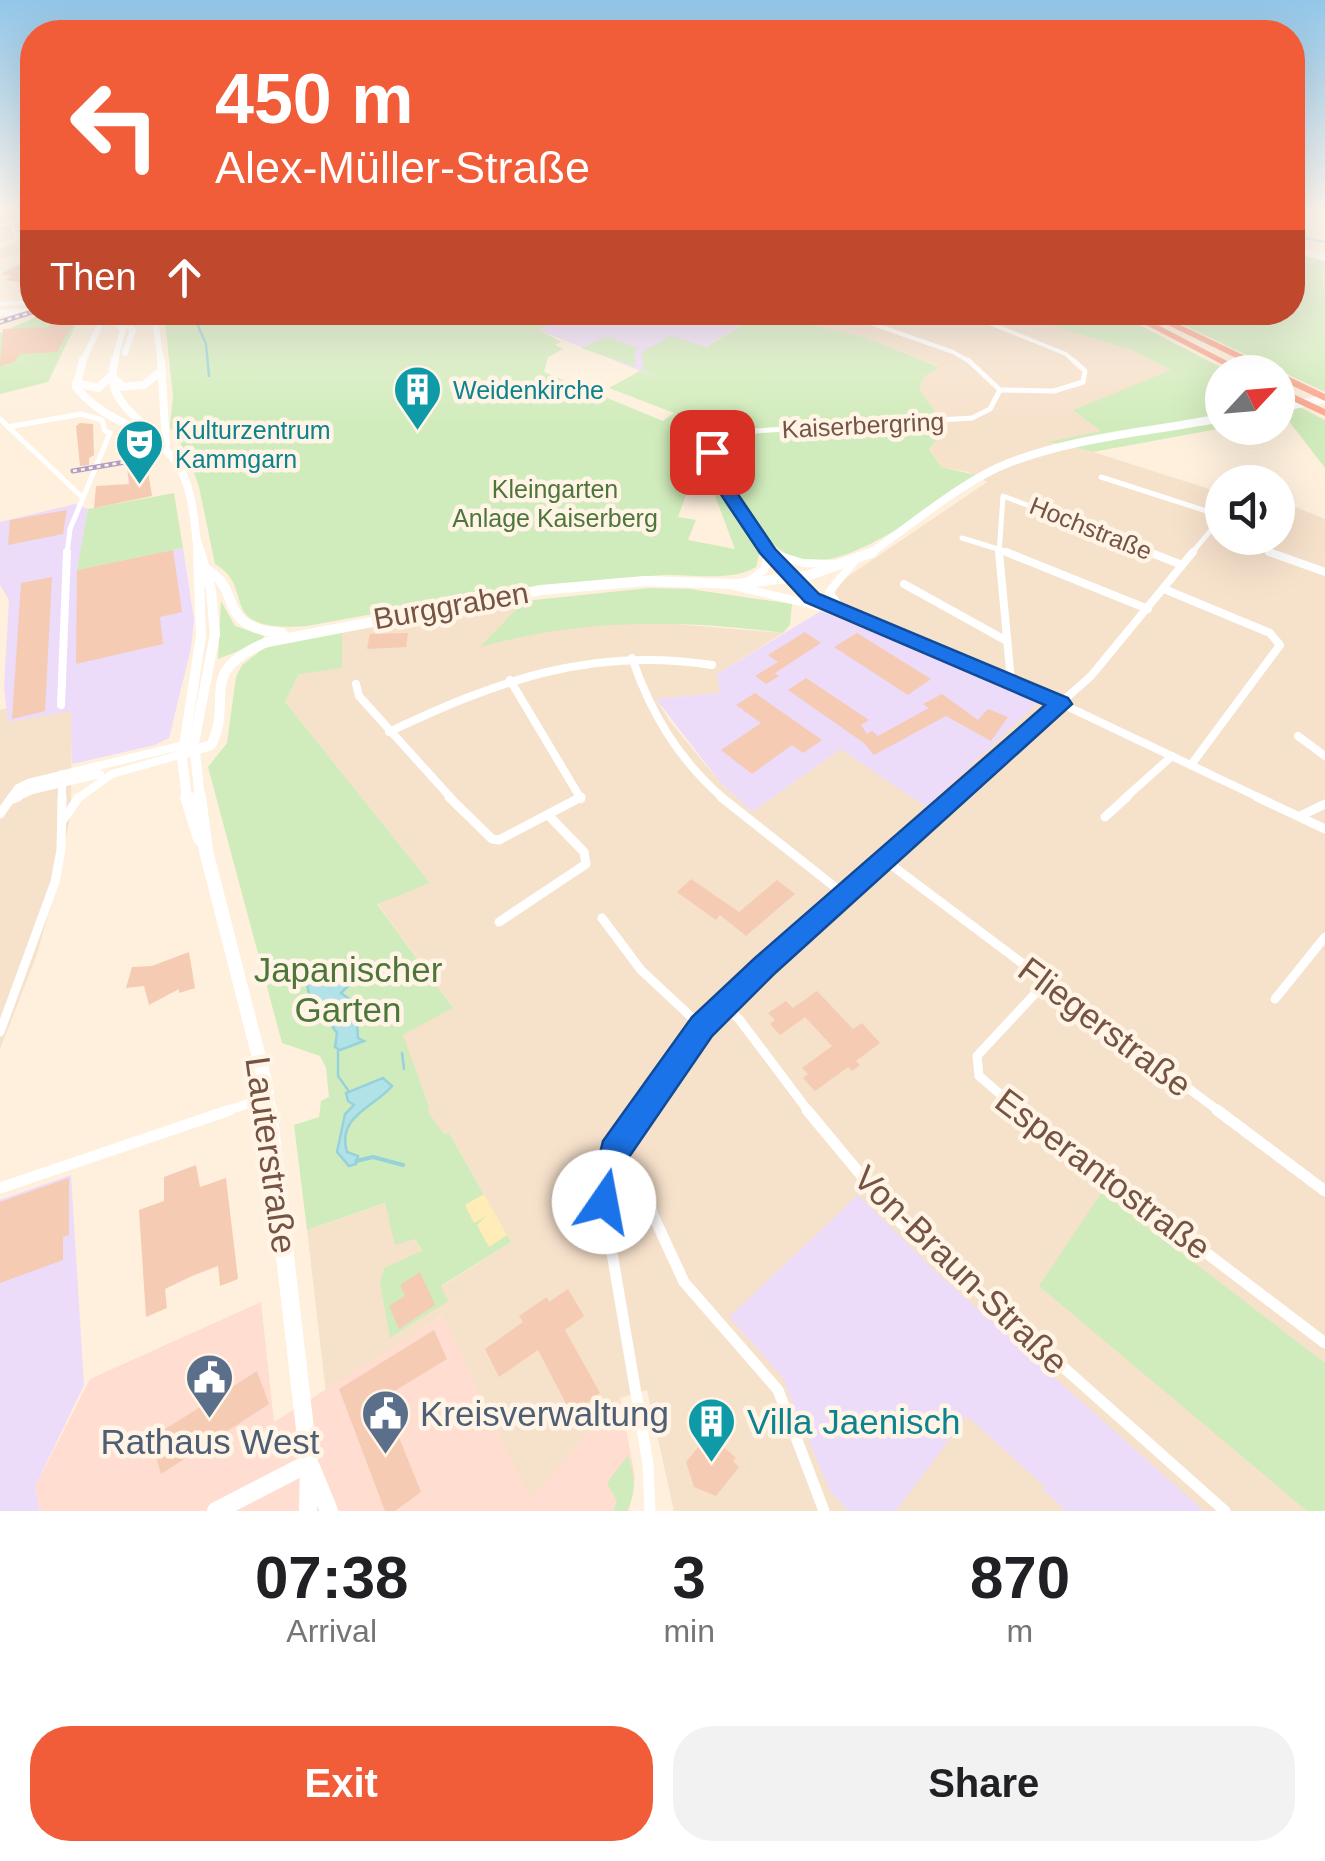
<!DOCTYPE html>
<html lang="en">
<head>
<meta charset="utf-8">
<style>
	:root { --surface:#fff; --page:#f2f2f2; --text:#202124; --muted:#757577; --accent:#f15c39 }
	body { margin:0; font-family:Arial,sans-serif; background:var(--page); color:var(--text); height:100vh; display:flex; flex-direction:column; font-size:38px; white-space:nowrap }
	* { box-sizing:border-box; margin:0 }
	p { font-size:32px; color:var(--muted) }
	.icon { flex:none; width:55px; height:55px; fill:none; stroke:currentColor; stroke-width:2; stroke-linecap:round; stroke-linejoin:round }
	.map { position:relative; height:1511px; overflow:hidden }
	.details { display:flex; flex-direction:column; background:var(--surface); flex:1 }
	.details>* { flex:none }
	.banner { position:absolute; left:20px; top:20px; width:1285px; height:305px; border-radius:40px; box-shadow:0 10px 40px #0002; background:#f15c39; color:#fff; overflow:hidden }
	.needle { width:65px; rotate:64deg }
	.controls { position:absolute; left:1205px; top:355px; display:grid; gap:20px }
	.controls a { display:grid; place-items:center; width:90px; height:90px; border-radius:50%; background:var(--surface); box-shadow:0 10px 40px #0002; font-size:50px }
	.pin { position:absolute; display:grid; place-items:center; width:85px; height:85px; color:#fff; margin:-42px; border-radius:20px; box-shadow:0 5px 15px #0006 }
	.me { position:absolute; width:110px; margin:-55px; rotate:12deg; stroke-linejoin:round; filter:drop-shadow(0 0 8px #0008) }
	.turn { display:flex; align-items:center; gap:35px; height:210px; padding:0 30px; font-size:45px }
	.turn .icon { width:130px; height:130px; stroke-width:2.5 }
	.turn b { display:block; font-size:70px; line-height:85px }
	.then { display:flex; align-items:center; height:95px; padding:0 30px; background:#0003; gap:20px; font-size:38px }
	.eta { display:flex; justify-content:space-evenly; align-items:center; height:170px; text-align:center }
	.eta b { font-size:60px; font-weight:700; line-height:70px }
	.button { display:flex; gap:20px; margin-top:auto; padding:20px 30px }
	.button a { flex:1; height:115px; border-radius:40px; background:var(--accent); color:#fff; font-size:40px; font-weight:700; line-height:115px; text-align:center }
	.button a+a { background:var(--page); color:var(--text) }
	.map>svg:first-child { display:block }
	.residential { fill:#f6e1cb }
	.commercial { fill:#ffddd0 }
	.education { fill:#eddbfa }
	.green { fill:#d1ecbc }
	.sand { fill:#ffecb6 }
	.water { fill:#b1e2e8; stroke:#97d2da; stroke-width:2.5 }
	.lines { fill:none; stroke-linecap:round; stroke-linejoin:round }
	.stream-far1 { stroke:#97d2da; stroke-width:2.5 }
	.stream { stroke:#97d2da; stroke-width:4 }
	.building { fill:#f5cbb3 }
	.street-far4 { stroke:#fff; stroke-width:4 }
	.street-far3 { stroke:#fff; stroke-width:5 }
	.street-far2 { stroke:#fff; stroke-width:8 }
	.street-far1 { stroke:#fff; stroke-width:9 }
	.street { stroke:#fff; stroke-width:11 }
	.secondary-far4 { stroke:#fff; stroke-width:6 }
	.secondary-far3 { stroke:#fff; stroke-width:8 }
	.secondary-far2 { stroke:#fff; stroke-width:10 }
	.secondary-far1 { stroke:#fff; stroke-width:14 }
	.secondary { stroke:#fff; stroke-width:18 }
	.highway { fill:#fda88f; fill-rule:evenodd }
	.rail-casing { stroke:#b29dc6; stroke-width:5 }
	.rail { stroke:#fff4e5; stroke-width:2.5; stroke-dasharray:4; stroke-linecap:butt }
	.route { fill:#1a73e8; stroke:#114b97; stroke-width:2.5 }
	.labels { text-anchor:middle; stroke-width:9; stroke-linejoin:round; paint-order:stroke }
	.far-culture-label { font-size:25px; fill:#0d838f; stroke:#fff4e5; text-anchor:start }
	.far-street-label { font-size:25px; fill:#755444; stroke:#fff4e5 }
	.far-park-label { font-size:25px; fill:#4d763a; stroke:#fff4e5 }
	.street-label { font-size:30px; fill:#755444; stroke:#fff4e5 }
	.near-park-label { font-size:35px; fill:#4d763a; stroke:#fff4e5 }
	.near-street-label { font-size:35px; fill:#755444; stroke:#fff4e5 }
	.near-service-label { font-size:35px; fill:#4e5e75; stroke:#fff4e5; text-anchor:start }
	.near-culture-label { font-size:35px; fill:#0d838f; stroke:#fff4e5; text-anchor:start }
</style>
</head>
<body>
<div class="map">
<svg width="1325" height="1511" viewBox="0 0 1325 1511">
	<rect width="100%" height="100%" fill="#fef0dd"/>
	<g class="residential">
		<polygon points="0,212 32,212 32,248 0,260"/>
		<polygon points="762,313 1009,313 1132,350 1172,370 1075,411 1103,431 1051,443 1093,452 1222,493 1222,538 1278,538 1278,500 1325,519 1325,1511 674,1511 647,1390 620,1398 530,1499 442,1316 326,1393 307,1230 386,1203 415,1239 447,1301 441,1287 511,1242 449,1133 444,1135 427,1112 429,1106 402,1035 453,1008 377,903 429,883 285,702 299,674 342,632 515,598 524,601 542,631 597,624 650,622 783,633 717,674 721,693 656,699 671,723 720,782 752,812 841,749 926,806 1038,703 1047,689 970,660 838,602 834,596 840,582 987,482 968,472 941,467 929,448 946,428 920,390 922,379 938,366 867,338"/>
		<polygon points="7,708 9,722 72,710 71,812 58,880 36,957 0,1049 0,710"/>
	</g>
	<polygon class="commercial" points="261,1302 274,1422 443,1316 530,1498 620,1398 635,1476 629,1511 40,1511 35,1487 90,1379"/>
	<g class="education">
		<polygon points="572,313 762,313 655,377 539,330"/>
		<polygon points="75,504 88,509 78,570 183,548 194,620 191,648 169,738 155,745 72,764 71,711 8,722 4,687 9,600 0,585 0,522"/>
		<polygon points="821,611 995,682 1038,703 926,807 841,749 752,812 720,782 656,699 720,693 717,674"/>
		<polygon points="71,1175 84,1385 35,1487 40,1511 0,1511 0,1200"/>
		<polygon points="858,1195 935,1271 1204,1511 1066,1511 1042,1489 1044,1486 967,1416 896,1511 848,1511 830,1491 782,1377 729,1317"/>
	</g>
	<g class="green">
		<polygon points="1293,250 1325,259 1325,392 1158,313 1292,312"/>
		<polygon points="45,313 95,313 90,320 78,320 48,382 0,394 0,333"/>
		<path d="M164 313H572L539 330 561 342 555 345 563 349 548 357 544 372 663 421 674 413 609 388 640 371 657 376 641 369 644 364 641 353 670 336 706 347 762 313 867 338 939 367 922 379 920 390 946 428 929 449 941 467 976 475C934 503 841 581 790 556 764 543 740 503 727 478H692L678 517 696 520 688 540 735 549 714 493 718 490 760 551 756 567C732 582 692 574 665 575 544 582 426 604 307 626 212 633 258 588 215 564L199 487 189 458 170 427 173 396Z"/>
		<polygon points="1009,313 1116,313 1230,372 1222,372 1223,428 1093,452 1048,442 1101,431 1073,410 1171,370 1132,350"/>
		<polygon points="607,337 637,348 634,354 636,367 581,348"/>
		<polygon points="1278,396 1325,420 1325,468 1285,416 1278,417"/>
		<polygon points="174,493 183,548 77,570 88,509"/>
		<path d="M649 588 690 589 792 604 790 625 783 633C680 619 581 619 480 647L524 601Z"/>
		<polygon points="221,601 235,626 264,636 261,642 218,659"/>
		<polygon points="342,632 342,668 299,674 285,702 430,883 377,904 453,1008 403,1035 429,1106 428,1112 444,1134 449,1133 511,1242 441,1286 448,1301 390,1338 380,1283 384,1268 422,1251 415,1239 395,1245 385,1203 307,1230 294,1125 319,1117 321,1101 329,1097 326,1068 320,1056 282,1043 208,767 227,743 236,677 242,665 264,648"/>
		<polygon points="1102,1192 1325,1363 1325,1511 1307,1511 1039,1286"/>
		<path d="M628 1455C635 1477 637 1490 627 1511H613L617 1501 607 1483Z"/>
	</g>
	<polygon class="sand" points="484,1194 507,1235 489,1247 477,1225 488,1215 474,1223 465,1205"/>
	<g class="water">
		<path d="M341 967 350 984 341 993 356 1004 358 1038 364 1041 340 1050 335 1047 337 1033C326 1015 307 1004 307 981Z"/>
		<path d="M383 1078 392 1086C375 1107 336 1116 347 1152L358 1156 356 1164 349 1166 337 1152 345 1114 354 1105 348 1101 346 1093Z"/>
	</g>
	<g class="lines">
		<g class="stream-far1">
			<polyline points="1292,236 1325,242"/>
			<polyline points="192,312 206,344 209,376"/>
			<polyline points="353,985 366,967"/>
			<polyline points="338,1050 338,1076 348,1090"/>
			<polyline points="402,1053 404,1069"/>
		</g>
		<polyline class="stream" points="356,1161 373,1157 403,1165"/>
	</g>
	<g class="building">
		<polygon points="32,258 32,284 5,280 12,276 1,274"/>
		<polygon points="75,320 57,352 20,354 14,362 0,366 3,329 49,327 53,321"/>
		<polygon points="80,423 93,424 94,455 89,458 89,465 80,466 76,426"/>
		<polygon points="147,464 152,496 94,508 96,486 129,484 127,467"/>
		<polygon points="67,510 63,534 8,545 10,520"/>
		<polygon points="173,550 182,612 160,617 163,644 76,664 77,570"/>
		<polygon points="52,577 45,711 12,719 21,583"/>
		<polygon points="805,632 821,643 775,673 779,676 766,684 755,676 778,662 768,655"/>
		<polygon points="408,633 406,647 367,649 370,634"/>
		<polygon points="857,633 931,679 908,695 834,647"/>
		<polygon points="806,678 869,720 861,725 867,734 872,731 878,736 929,708 923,704 942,694 978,720 988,709 1008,717 991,741 946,716 874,755 864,743 788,690"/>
		<polygon points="755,693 822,740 803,753 792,745 752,774 721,750 761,723 736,705"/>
		<polygon points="691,879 739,912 777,880 795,894 746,936 720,915 716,920 677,892"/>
		<polygon points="189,952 195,988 179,993 179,989 149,1005 144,986 126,988 132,967 152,966"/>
		<polygon points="817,991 853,1029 862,1023 880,1043 856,1061 860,1065 852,1071 848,1067 815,1091 803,1078 808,1074 802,1068 832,1046 805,1017 780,1035 770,1024 775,1020 768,1013 786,1001 793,1008"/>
		<polygon points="196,1165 200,1187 226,1178 238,1279 220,1286 218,1266 192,1276 165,1289 167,1308 146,1317 139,1210 164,1201 164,1177"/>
		<polygon points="69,1178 69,1235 63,1237 63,1260 0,1283 0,1202"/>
		<polygon points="420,1272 435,1305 399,1329 389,1306 405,1296 400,1285"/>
		<polygon points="568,1289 584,1316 565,1330 600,1393 572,1415 538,1350 499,1377 485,1349 523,1322 519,1316 547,1297 549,1302"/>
		<polygon points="434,1330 447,1359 383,1398 421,1492 395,1511 385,1511 339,1389"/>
		<polygon points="257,1371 269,1404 161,1474 151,1438"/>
		<polygon points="709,1434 736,1458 733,1461 739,1467 716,1496 694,1487 686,1462"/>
	</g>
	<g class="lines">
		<g class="street-far4">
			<polyline points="0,225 32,219"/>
			<polyline points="0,246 17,239 12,223"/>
			<polyline points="0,304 32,302"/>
			<polyline points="839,312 953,352 972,363"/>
			<polyline points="922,312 940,317 955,312"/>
			<polyline points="962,312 1066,354 1076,363"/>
		</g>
		<g class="street-far3">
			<polyline points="968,360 1000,390"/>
			<polyline points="1000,390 1054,391 1083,382 1085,371 1073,360"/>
			<polyline points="0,419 82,497"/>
			<polyline points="8,427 81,414 102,420 105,431 110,433"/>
			<polyline points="1101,477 1222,516"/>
			<polyline points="962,538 1014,554"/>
			<polyline points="1230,538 1276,554"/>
			<polyline points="67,554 70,529 110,433"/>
			<path d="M771 554C747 524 712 486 716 445L755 431 972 418 990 409 1000 390"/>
			<polyline points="999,554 1003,496 1156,554"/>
			<polyline points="1191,554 1222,517"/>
		</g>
		<g class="street-far2">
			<polyline points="769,552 820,603"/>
			<polyline points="999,552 1011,681"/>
			<polyline points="1006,552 1148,609"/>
			<polyline points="1149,552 1182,565"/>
			<polyline points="1269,552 1325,572"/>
			<polyline points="773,554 803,563 833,564"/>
			<polyline points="750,580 764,570 769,553"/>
			<polyline points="904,584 1005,640"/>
			<polyline points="734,586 847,613 1039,693 1262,799"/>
			<polyline points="1164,589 1270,633 1280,645 1191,765"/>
			<polyline points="843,611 829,592 853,563"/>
			<path d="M632 658C651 714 679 760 724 799"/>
			<polyline points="510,680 581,799"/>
			<polyline points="356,684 359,696 452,799"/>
			<polyline points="61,705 67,552"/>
			<path d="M389 732C497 681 591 646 712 665"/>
			<polyline points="1298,736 1325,756"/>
			<polyline points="10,799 18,788 28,783 180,746"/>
			<polyline points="13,799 32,790 100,774"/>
			<polyline points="62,799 62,774"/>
			<polyline points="77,799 112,774 179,755"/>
			<polyline points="952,799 1091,676 1193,552"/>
			<polyline points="1124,799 1172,756"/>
		</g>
		<g class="street-far1">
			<polyline points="449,797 492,839 499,840 581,797"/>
			<polyline points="721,797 845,895"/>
			<polyline points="1257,797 1325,829"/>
			<polyline points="13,799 18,797"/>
			<polyline points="0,814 12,797"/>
			<polyline points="1300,816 1325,804"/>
			<polyline points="1105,817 1127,797"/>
			<polyline points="63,820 79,797"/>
			<polyline points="886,861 1220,1112"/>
			<polyline points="602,918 641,970 702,1027"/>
			<polyline points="499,922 586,864 584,852 551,818"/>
			<polyline points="1275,999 1325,937"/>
			<polyline points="723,1005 739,1019 809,1112"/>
			<polyline points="0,1032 55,882 61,850 62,797"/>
			<polyline points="223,1112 268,1097"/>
			<polyline points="641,1112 702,1027 764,966 955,797"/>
			<polyline points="1021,1112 979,1076 977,1056 1045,983"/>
		</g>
		<g class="street">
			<polyline points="643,1110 614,1151 604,1206 648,1464 650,1511"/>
			<polyline points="807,1110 900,1222 1225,1511"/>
			<polyline points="1018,1110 1325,1343"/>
			<polyline points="1217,1110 1325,1191"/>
			<polyline points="643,1178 653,1215 684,1282 778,1390 824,1511"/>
			<polyline points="0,1188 230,1110"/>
		</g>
		<g class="secondary-far4">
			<polyline points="1307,212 1325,214"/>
			<polyline points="1292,249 1325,258"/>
			<polyline points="93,312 109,317 123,329 114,363"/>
			<polyline points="154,312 161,363"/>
			<polyline points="0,313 32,311"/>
			<polyline points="116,314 133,330 125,353"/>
			<polyline points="82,363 106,312"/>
		</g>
		<g class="secondary-far3">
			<path d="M83 360 76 387C92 407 111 417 134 428 191 455 192 497 198 554"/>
			<path d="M115 360C105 391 126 409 147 428"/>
			<polyline points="161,360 166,444"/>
			<polyline points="116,380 123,387 144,385 161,371"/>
			<polyline points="76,383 98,388 110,377"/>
			<polyline points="1278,408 1325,399"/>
			<polyline points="196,537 201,554"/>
			<path d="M869 554C912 525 963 480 1011 462 1077 437 1153 431 1222 418"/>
		</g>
		<g class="secondary-far2">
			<path d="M206 569C245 592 214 627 282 633"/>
			<path d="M179 755 211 745C235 698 194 673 267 642L541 590 645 581 736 584 807 576 873 552"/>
			<polyline points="187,799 182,759 201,636 198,552"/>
			<polyline points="200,799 194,743 215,634 211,590 200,552"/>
		</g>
		<g class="secondary-far1">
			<polyline points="187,797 200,839"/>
			<polyline points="199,797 206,851 265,1081 269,1112"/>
		</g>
		<g class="secondary">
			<polyline points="268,1110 309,1463 308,1511"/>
			<polyline points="311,1467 329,1511"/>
			<polyline points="216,1511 309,1463"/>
		</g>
		<g class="highway">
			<polygon points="1121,312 1133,312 1248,372 1237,372"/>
			<polygon points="1141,312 1153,312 1325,394 1325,401 1278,379 1278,372 1265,372"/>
			<polygon points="1278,387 1325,409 1325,416 1278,394"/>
		</g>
		<defs>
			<g id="rail">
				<polyline points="0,322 32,312"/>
				<polyline points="73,471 143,459"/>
			</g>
		</defs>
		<use href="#rail" class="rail-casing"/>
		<use href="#rail" class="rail"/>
	</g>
	<linearGradient id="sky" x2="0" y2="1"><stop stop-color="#92c6e8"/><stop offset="0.5" stop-color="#fff8f0"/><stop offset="1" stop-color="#fff8f0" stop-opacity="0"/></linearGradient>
	<rect width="1325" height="423" fill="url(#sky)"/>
	<polygon class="route" points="712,447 721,452 733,487 775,549 819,594 1068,698 1072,704 774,974 712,1036 629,1157 615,1213 604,1218 592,1213 588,1202 603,1141 692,1017 755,958 1045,705 805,602 760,553 716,487 704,452"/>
	<defs>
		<symbol id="building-pin" viewBox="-11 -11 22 30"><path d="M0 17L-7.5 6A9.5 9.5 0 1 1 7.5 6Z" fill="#0f9aa8" stroke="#fff4e5"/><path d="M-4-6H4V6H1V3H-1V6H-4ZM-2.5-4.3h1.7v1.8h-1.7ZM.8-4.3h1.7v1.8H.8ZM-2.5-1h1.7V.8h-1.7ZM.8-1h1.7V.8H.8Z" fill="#fff"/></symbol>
		<symbol id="theatre-pin" viewBox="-11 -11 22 30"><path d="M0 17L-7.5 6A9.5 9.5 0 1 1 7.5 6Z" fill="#0f9aa8" stroke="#fff4e5"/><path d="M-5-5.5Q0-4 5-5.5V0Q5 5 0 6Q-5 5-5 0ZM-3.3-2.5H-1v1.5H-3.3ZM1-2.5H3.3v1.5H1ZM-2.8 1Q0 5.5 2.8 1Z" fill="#fff"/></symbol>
		<symbol id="civic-pin" viewBox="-11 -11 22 30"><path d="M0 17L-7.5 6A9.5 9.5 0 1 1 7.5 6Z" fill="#5c6f8a" stroke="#fff4e5"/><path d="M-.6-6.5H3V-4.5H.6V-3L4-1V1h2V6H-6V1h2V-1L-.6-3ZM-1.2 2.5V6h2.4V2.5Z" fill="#fff"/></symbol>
	</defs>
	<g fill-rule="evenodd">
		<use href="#building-pin" x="390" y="362" width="55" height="75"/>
		<use href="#theatre-pin" x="112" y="416" width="55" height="75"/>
		<use href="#civic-pin" x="182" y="1350" width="55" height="75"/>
		<use href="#civic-pin" x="358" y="1386" width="55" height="75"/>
		<use href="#building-pin" x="684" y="1394" width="55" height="75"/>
	</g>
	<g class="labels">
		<g class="far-culture-label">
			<text x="453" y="399">Weidenkirche</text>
			<text x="175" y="439">Kulturzentrum<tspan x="175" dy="29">Kammgarn</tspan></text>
		</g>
		<g class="far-street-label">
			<text transform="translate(863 425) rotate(-3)" y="9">Kaiserbergring</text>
			<text transform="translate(1091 528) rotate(22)" y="9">Hochstraße</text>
		</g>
		<g class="far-park-label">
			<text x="555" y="498">Kleingarten<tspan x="555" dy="29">Anlage Kaiserberg</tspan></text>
		</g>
		<g class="street-label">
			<text transform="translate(451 606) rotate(-10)" y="10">Burggraben</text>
		</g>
		<g class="near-park-label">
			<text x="348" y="982">Japanischer<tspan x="348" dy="40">Garten</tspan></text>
		</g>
		<g class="near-street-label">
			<text transform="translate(1105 1027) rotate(37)" y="12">Fliegerstraße</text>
			<text transform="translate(271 1155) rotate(82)" y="12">Lauterstraße</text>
			<text transform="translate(1103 1174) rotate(37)" y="12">Esperantostraße</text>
			<text transform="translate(961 1270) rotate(44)" y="12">Von-Braun-Straße</text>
		</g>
		<g class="near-service-label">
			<text x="420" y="1426">Kreisverwaltung</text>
			<text x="210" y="1454" text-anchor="middle">Rathaus West</text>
		</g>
		<g class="near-culture-label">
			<text x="747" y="1434">Villa Jaenisch</text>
		</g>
	</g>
</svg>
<div class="controls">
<a><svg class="needle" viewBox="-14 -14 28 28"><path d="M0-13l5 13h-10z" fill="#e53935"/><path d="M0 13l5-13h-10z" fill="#757577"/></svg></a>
<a><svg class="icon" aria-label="sound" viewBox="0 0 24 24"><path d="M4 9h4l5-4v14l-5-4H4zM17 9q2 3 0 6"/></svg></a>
</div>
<div class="pin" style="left:712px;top:452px;background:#d93025"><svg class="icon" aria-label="arrive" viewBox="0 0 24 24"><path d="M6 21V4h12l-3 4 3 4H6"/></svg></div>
<svg class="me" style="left:604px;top:1202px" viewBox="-20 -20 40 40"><circle r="19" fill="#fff"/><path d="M0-13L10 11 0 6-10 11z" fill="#1a73e8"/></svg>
<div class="banner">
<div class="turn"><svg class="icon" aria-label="left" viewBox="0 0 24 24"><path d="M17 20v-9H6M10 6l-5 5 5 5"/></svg><div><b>450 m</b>Alex-Müller-Straße</div></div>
<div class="then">Then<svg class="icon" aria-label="ahead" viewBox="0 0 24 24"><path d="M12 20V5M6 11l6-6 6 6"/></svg></div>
</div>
</div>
<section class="details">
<div class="eta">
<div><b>07:38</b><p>Arrival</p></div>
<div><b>3</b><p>min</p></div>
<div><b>870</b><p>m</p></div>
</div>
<div class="button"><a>Exit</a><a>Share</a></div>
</section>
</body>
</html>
